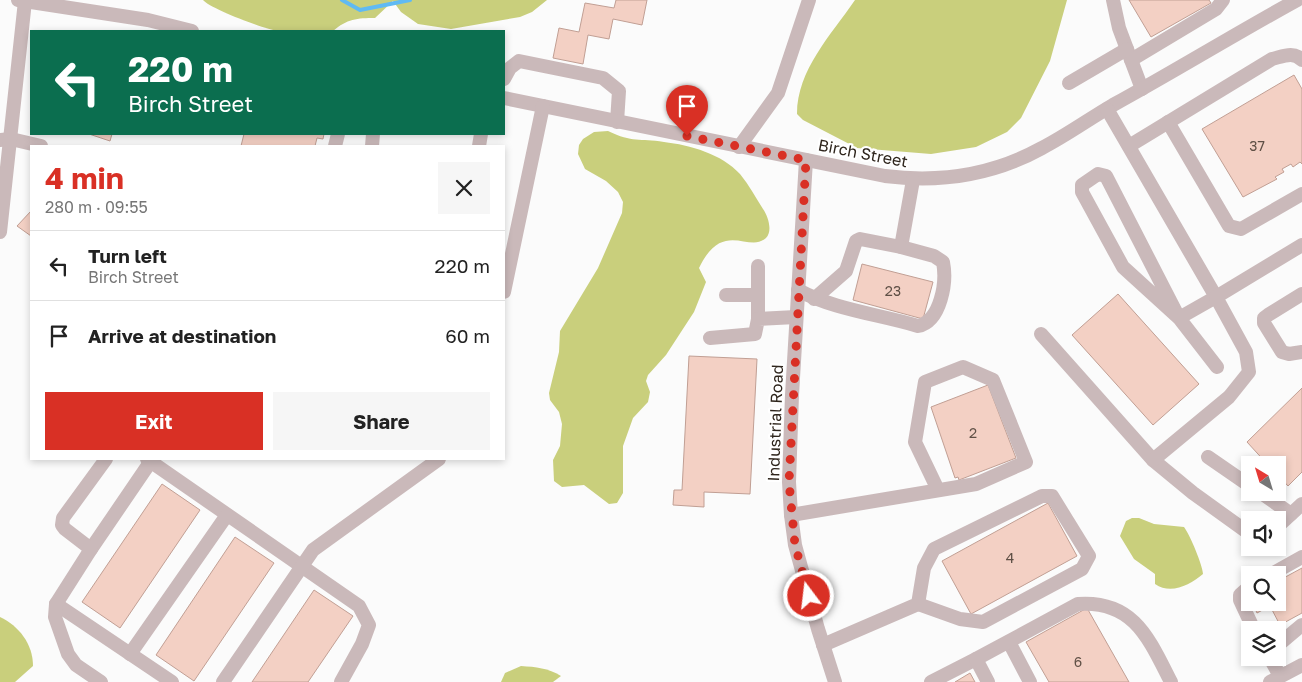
<!DOCTYPE html>
<html lang="en">
<head>
<meta charset="utf-8">
<style>
	:root { --surface:#fff; --page:#f6f6f6; --text:#222; --muted:#767676; --line:#e0e0e0; --accent:#d93025 }
	body { margin:0; font-family:"Golos Text",sans-serif; background:var(--page); color:var(--text); height:100vh; display:flex; flex-direction:column; font-size:19px; white-space:nowrap }
	* { box-sizing:border-box; margin:0 }
	p { font-size:16px; color:var(--muted) }
	.icon { flex:none; width:28px; height:28px; fill:none; stroke:currentColor; stroke-width:2; stroke-linecap:round; stroke-linejoin:round }
	.map { position:relative; flex:1; overflow:hidden }
	.details { position:absolute; left:30px; top:145px; width:475px; height:315px; display:flex; flex-direction:column; background:var(--surface); border-radius:0px; box-shadow:0 2px 8px #0003 }
	.details>* { flex:none }
	.top-card { position:absolute; left:30px; top:30px; width:475px; height:105px; border-radius:0px; box-shadow:0 2px 8px #0003; background:#0b6e4f; color:#fff; overflow:hidden }
	.needle { width:32px; rotate:322deg }
	.controls { position:absolute; left:1241px; top:456px; display:grid; gap:10px }
	.controls a { display:grid; place-items:center; width:45px; height:45px; border-radius:0px; background:var(--surface); box-shadow:0 2px 8px #0003; font-size:25px }
	.pin { position:absolute; display:grid; place-items:center; width:42px; height:42px; color:#fff; margin:-51px -21px; border-radius:50% 50% 50% 0; rotate:-45deg; box-shadow:0 0 5px #0007 }
	.pin .icon { rotate:45deg }
	.me { position:absolute; width:55px; margin:-28px; rotate:345deg; stroke-linejoin:round; filter:drop-shadow(0 0 4px #0008) }
	.turn { display:flex; align-items:center; gap:18px; height:105px; padding:0 15px; font-size:22px }
	.turn .icon { width:65px; height:65px; stroke-width:2.5 }
	.turn b { display:block; font-size:35px; line-height:42px }
	.round { display:grid; place-items:center; flex:none; width:52px; height:52px; border-radius:0px; background:var(--page) }
	.summary { display:flex; align-items:center; justify-content:space-between; height:85px; padding:0 15px }
	h1 { font-size:30px; font-weight:700; line-height:38px; color:var(--accent) }
	.cta { display:flex; gap:10px; margin-top:auto; padding:10px 15px }
	.cta a { flex:1; height:58px; border-radius:0px; background:var(--accent); color:#fff; font-size:20px; font-weight:700; line-height:58px; text-align:center }
	.cta a+a { background:var(--page); color:var(--text) }
	ul { padding:0; list-style:none }
	li { display:flex; align-items:center; gap:15px; height:70px; padding:0 15px; border-top:1px solid var(--line) }
	li div { flex:1 }
	li b { display:block; font-size:19px }
	li em { font-style:normal }
	.map>svg:first-child { display:block }
	.green { fill:#c9cf7c }
	.lines { fill:none; stroke-linecap:round; stroke-linejoin:round }
	.stream { stroke:#60baf3; stroke-width:4 }
	.building { fill:#f3d0c4; stroke:#c19f94 }
	.minor { stroke:#cab9ba; stroke-width:14 }
	.route { stroke:#d93025; stroke-width:9; stroke-dasharray:0 16.2 }
	.labels { text-anchor:middle; stroke-width:4.5; stroke-linejoin:round; paint-order:stroke }
	.number-label { font-size:14px; fill:#5f5046 }
	.street-label { font-size:16px; fill:#2e251c; stroke:#fff }
</style>
</head>
<body>
<div class="map">
<svg width="1302" height="682" viewBox="0 0 1302 682">
	<rect width="100%" height="100%" fill="#fbfbfb"/>
	<g class="green">
		<path d="M203 0H547L532 12 520 17 451 29 418 24 401 12 393 1 375 18C357 18 347 19 333 31 315 31 296 33 278 31 266 30 209 8 203 0Z"/>
		<path d="M855 0H1067L1050 61 1021 118 1007 132 976 147 931 154 857 148 803 120 797 114C797 70 831 35 855 0Z"/>
		<path d="M608 131C633 143 639 138 664 142 690 145 722 154 740 174 749 185 756 198 763 209 768 216 773 231 766 238 749 254 723 218 699 268L706 282 694 312 666 355 648 375 646 381 650 392 648 402 633 418 623 446V493L617 503 609 504 584 485 562 487 554 481 553 460 560 446 562 424 559 412 550 400 549 393 559 352 560 331 598 268 622 213 623 202 618 192 606 181 585 169 578 154 579 145 583 139 594 132Z"/>
		<path d="M1132 518H1139L1154 524 1184 527C1190 535 1203 566 1203 574 1190 585 1171 595 1155 584V574L1134 559 1120 536 1126 521Z"/>
		<path d="M0 617C19 626 33 644 33 666L15 682H0Z"/>
		<path d="M521 666C536 667 548 668 561 676L553 682H501L505 673Z"/>
	</g>
	<g class="lines">
		<polyline class="stream" points="342,0 360,10 410,0"/>
	</g>
	<g class="building">
		<polygon points="616,0 647,0 642,25 613,19 609,39 588,35 583,64 553,58 559,28 579,32 585,3 614,8"/>
		<polygon points="1129,0 1209,0 1211,3 1151,37"/>
		<polygon points="1294,75 1302,89 1302,164 1300,162 1293,167 1291,164 1282,169 1284,172 1275,177 1277,179 1243,197 1202,129"/>
		<polygon points="89,134 112,134 110,141"/>
		<polygon points="244,134 324,134 323,139 317,138 315,146 241,146"/>
		<polygon points="31,211 31,236 17,226"/>
		<polygon points="862,264 933,282 923,319 853,300"/>
		<polygon points="1118,294 1199,384 1153,425 1072,335"/>
		<polygon points="689,356 757,359 750,494 704,492 704,507 673,505 674,490 682,490"/>
		<polygon points="988,385 1016,458 959,480 958,477 955,478 931,407"/>
		<polygon points="1302,388 1302,472 1288,486 1278,475 1278,465 1268,465 1247,442"/>
		<polygon points="162,484 200,510 120,628 82,602"/>
		<polygon points="1048,503 1077,556 971,614 942,561"/>
		<polygon points="235,537 274,563 194,681 156,655"/>
		<polygon points="1302,568 1302,613 1280,625 1270,606 1257,613 1252,602 1278,602 1278,581"/>
		<polygon points="314,590 353,616 308,682 252,682"/>
		<polygon points="1087,608 1129,682 1049,682 1026,642"/>
		<polygon points="970,673 975,682 955,682"/>
	</g>
	<g class="lines">
		<g class="minor">
			<polyline points="18,0 148,20 192,31"/>
			<polyline points="1113,0 1119,28 1142,89"/>
			<polyline points="1131,60 1216,9 1223,0"/>
			<polyline points="504,79 510,68 519,61 603,78 619,91 617,122"/>
			<polyline points="1069,83 1127,49"/>
			<path d="M504 98 885 176C940 183 993 175 1042 148 1067 135 1089 119 1113 105 1175 71 1235 34 1297 0"/>
			<polyline points="1107,109 1216,297 1179,318 1106,176 1098,174 1082,185 1082,192 1123,267 1179,318 1217,367"/>
			<polyline points="1168,122 1229,226 1241,229 1302,194"/>
			<polyline points="0,140 11,139 41,146"/>
			<polyline points="335,146 338,134"/>
			<polyline points="372,146 373,134"/>
			<polyline points="479,146 481,134"/>
			<path d="M1129 146 1272 59C1284 56 1293 51 1302 60"/>
			<polyline points="739,147 778,93 809,0"/>
			<polyline points="806,160 792,395 789,482 791,515 795,545 818,629 835,682"/>
			<polyline points="0,232 25,1"/>
			<polyline points="758,266 758,319"/>
			<path d="M798 290C835 310 878 314 918 326 941 321 947 282 943 262L934 256 901 247 913 180"/>
			<polyline points="504,292 543,106"/>
			<polyline points="1302,294 1268,315 1264,318 1264,323 1282,352 1289,354 1302,352"/>
			<polyline points="726,295 758,295"/>
			<polyline points="814,299 846,271 856,241 860,239 901,247"/>
			<polyline points="1041,334 1153,460 1193,493 1250,534"/>
			<polyline points="710,338 755,334 758,319 796,317"/>
			<polyline points="1208,457 1250,486"/>
			<polyline points="147,459 359,606 369,625 362,644 341,682"/>
			<polyline points="1153,460 1229,397 1249,372 1246,352 1216,297 1302,245"/>
			<polyline points="1260,492 1291,514"/>
			<polyline points="791,515 976,484 1026,462 993,380 963,367 925,382 915,442 938,490"/>
			<polyline points="1278,526 1302,504"/>
			<polyline points="91,549 151,461"/>
			<polyline points="1270,575 1302,557"/>
			<polyline points="1250,586 1240,595 1240,600 1254,630"/>
			<polyline points="56,604 172,682"/>
			<polyline points="1009,642 1030,682"/>
			<polyline points="823,645 918,604 924,568 934,549 1042,496 1052,496 1089,556 1082,569 983,622 960,619 918,604"/>
			<polyline points="1278,645 1302,625"/>
			<polyline points="130,654 227,515"/>
			<polyline points="1270,658 1280,676"/>
			<polyline points="101,682 76,665 68,654 55,617 56,604 91,549 65,529 62,525 63,518 106,459"/>
			<polyline points="223,682 313,550 439,459"/>
			<polyline points="931,682 976,659"/>
			<path d="M988 682 976 659 1078 604C1134 600 1149 639 1171 682"/>
			<polyline points="1270,682 1302,665"/>
		</g>
	</g>
	<g class="lines">
		<polyline class="route" points="687,136 806,160 789,482 795,545 809,596"/>
	</g>
	<g class="labels">
		<g class="number-label">
			<text x="1257" y="151">37</text>
			<text x="893" y="296">23</text>
			<text x="973" y="438">2</text>
			<text x="1010" y="563">4</text>
			<text x="1078" y="667">6</text>
		</g>
		<g class="street-label">
			<text transform="translate(863 153) rotate(11)" y="6">Birch Street</text>
			<text transform="translate(775 423) rotate(-88)" y="6">Industrial Road</text>
		</g>
	</g>
</svg>
<div class="controls">
<a><svg class="needle" viewBox="-14 -14 28 28"><path d="M0-13l5 13h-10z" fill="#e53935"/><path d="M0 13l5-13h-10z" fill="#767676"/></svg></a>
<a><svg class="icon" aria-label="sound" viewBox="0 0 24 24"><path d="M4 9h4l5-4v14l-5-4H4zM17 9q2 3 0 6"/></svg></a>
<a><svg class="icon" aria-label="search" viewBox="0 0 24 24"><circle cx="10" cy="10" r="6"/><path d="M15 15l6 6"/></svg></a>
<a><svg class="icon" aria-label="layers" viewBox="0 0 24 24"><path d="M12 4l9 5-9 5-9-5zM3 14l9 5 9-5"/></svg></a>
</div>
<div class="pin" style="left:687px;top:136px;background:#d93025"><svg class="icon" aria-label="arrive" viewBox="0 0 24 24"><path d="M6 21V4h12l-3 4 3 4H6"/></svg></div>
<svg class="me" style="left:809px;top:596px" viewBox="-20 -20 40 40"><circle r="17" fill="#d93025" stroke="#fff" stroke-width="3"/><path d="M0-11L8 9 0 5-8 9z" fill="#fff"/></svg>
<div class="top-card">
<div class="turn"><svg class="icon" aria-label="left" viewBox="0 0 24 24"><path d="M17 20v-9H6M10 6l-5 5 5 5"/></svg><div><b>220 m</b>Birch Street</div></div>
</div>
<section class="details">
<div class="summary"><div><h1>4 min</h1><p>280 m · 09:55</p></div><a class="round"><svg class="icon" aria-label="close" viewBox="0 0 24 24"><path d="M6 6l12 12M18 6L6 18"/></svg></a></div>
<ul>
<li><svg class="icon" aria-label="left" viewBox="0 0 24 24"><path d="M17 20v-9H6M10 6l-5 5 5 5"/></svg><div><b>Turn left</b><p>Birch Street</p></div><em>220 m</em></li>
<li><svg class="icon" aria-label="arrive" viewBox="0 0 24 24"><path d="M6 21V4h12l-3 4 3 4H6"/></svg><div><b>Arrive at destination</b></div><em>60 m</em></li>
</ul>
<div class="cta"><a>Exit</a><a>Share</a></div>
</section>
</div>
</body>
</html>
